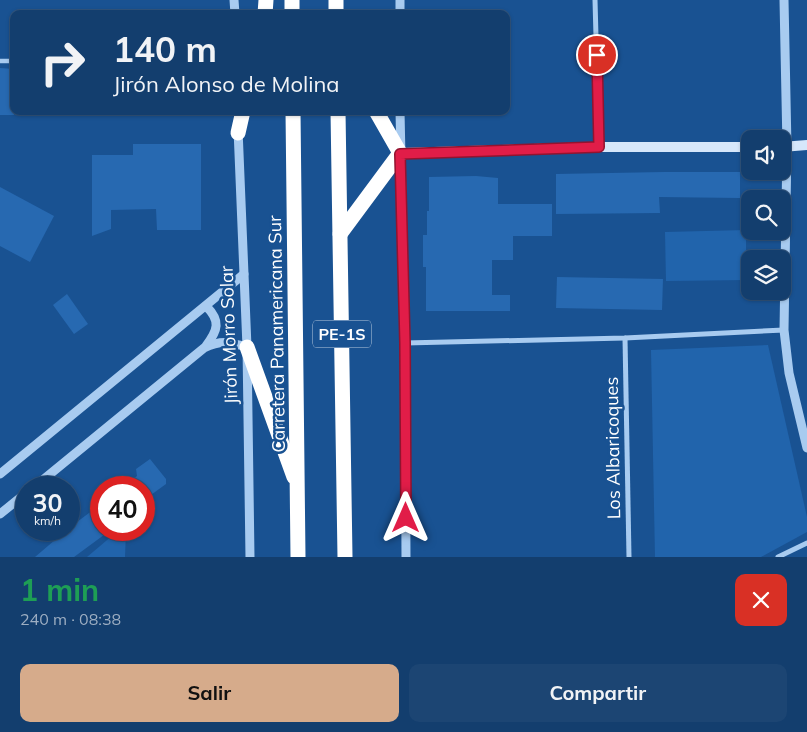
<!DOCTYPE html>
<html lang="es">
<head>
<meta charset="utf-8">
<style>
	:root { --surface:#133e6e; --page:#1c4573; --text:#f1f3f6; --muted:#9daec2; --line:#325781; --accent:#d6ab8b }
	body { margin:0; font-family:Mulish,sans-serif; background:var(--page); color:var(--text); height:100vh; display:flex; flex-direction:column; font-size:19px; white-space:nowrap }
	* { box-sizing:border-box; margin:0 }
	p { font-size:16px; color:var(--muted) }
	.icon { flex:none; width:28px; height:28px; fill:none; stroke:currentColor; stroke-width:2; stroke-linecap:round; stroke-linejoin:round }
	.map { position:relative; height:557px; overflow:hidden }
	.panel { display:flex; flex-direction:column; background:var(--surface); flex:1 }
	.panel>* { flex:none }
	.banner { position:absolute; left:10px; top:10px; width:500px; height:105px; border-radius:10px; box-shadow:0 1px 4px #0004,0 0 0 1px var(--line); background:#133e6e; color:var(--text); overflow:hidden }
	.controls { position:absolute; left:741px; top:130px; display:grid; gap:10px }
	.controls a { display:grid; place-items:center; width:50px; height:50px; border-radius:10px; background:var(--surface); box-shadow:0 1px 4px #0004,0 0 0 1px var(--line); font-size:25px }
	.speed { position:absolute; left:15px; top:476px; display:flex; gap:10px; font-size:25px; font-weight:700; text-align:center }
	.speed>* { display:grid; place-content:center; width:65px; height:65px; border-radius:50%; background:var(--surface); box-shadow:0 1px 4px #0004,0 0 0 1px var(--line); line-height:1 }
	.speed small { font-size:12px; font-weight:400 }
	.speed .limit { border:8px solid #d22; background:#fff; color:#111 }
	.pin { position:absolute; display:grid; place-items:center; width:42px; height:42px; color:#fff; margin:-21px; border:2px solid #fff; border-radius:50%; box-shadow:0 1px 5px #0007 }
	.me { position:absolute; width:55px; margin:-28px; rotate:0deg; stroke-linejoin:round; filter:drop-shadow(0 0 4px #0008) }
	.turn { display:flex; align-items:center; gap:18px; height:105px; padding:0 20px; font-size:22px }
	.turn .icon { width:65px; height:65px; stroke-width:2.5 }
	.turn b { display:block; font-size:35px; line-height:42px }
	.round { display:grid; place-items:center; flex:none; width:52px; height:52px; border-radius:10px; background:var(--page) }
	.overview { display:flex; align-items:center; justify-content:space-between; height:85px; padding:0 20px }
	h1 { font-size:30px; font-weight:700; line-height:38px; color:#1e9e55 }
	.cta { display:flex; gap:10px; margin-top:auto; padding:10px 20px }
	.cta a { flex:1; height:58px; border-radius:10px; background:var(--accent); color:#111; font-size:20px; font-weight:700; line-height:58px; text-align:center }
	.cta a+a { background:var(--page); color:var(--text) }
	.map>svg:first-child { display:block }
	.green { fill:#2164ac }
	.building { fill:#2769b1 }
	.lines { fill:none; stroke-linecap:round; stroke-linejoin:round }
	.pedestrian { stroke:#a8cbf0; stroke-width:4.5 }
	.minor { stroke:#a8cbf0; stroke-width:5 }
	.tertiary { stroke:#a8cbf0; stroke-width:9 }
	.secondary { stroke:#d6e7fb; stroke-width:10 }
	.motorway { stroke:#fff; stroke-width:15 }
	.route-casing { stroke:#92132f; stroke-width:12 }
	.route { stroke:#e11d48; stroke-width:9 }
	.labels { text-anchor:middle; stroke-width:5; stroke-linejoin:round; paint-order:stroke }
	.shield { fill:#195292; stroke:#bacbde; stroke-width:1 }
	.shield-label { font-size:16px; font-weight:bold; fill:#fff }
	.street-label { font-size:18px; fill:#fff; stroke:#195292 }
</style>
</head>
<body>
<div class="map">
<svg width="807" height="557" viewBox="0 0 807 557">
	<rect width="100%" height="100%" fill="#195292"/>
	<g class="green">
		<polygon points="746,230 746,280 666,281 665,232"/>
		<polygon points="768,345 807,517 807,532 761,557 655,557 651,350"/>
		<polygon points="119,530 126,530 125,557 87,557"/>
	</g>
	<g class="building">
		<polygon points="0,68 14,69 14,115 0,115"/>
		<polygon points="133,144 201,144 201,230 157,230 156,209 111,210 111,229 92,236 92,155 133,155"/>
		<polygon points="664,172 740,172 740,198 659,197 660,213 556,214 556,174"/>
		<polygon points="476,176 498,178 498,204 552,204 552,236 513,236 513,260 492,260 492,295 510,295 510,311 426,311 426,267 423,267 423,235 427,235 427,211 429,211 429,177"/>
		<polygon points="0,187 54,216 30,262 0,246"/>
		<polygon points="557,277 663,279 662,310 556,308"/>
		<polygon points="67,294 88,324 74,334 53,305"/>
		<polygon points="150,459 166,479 166,484 144,500 144,488 122,488 137,476 136,469"/>
		<polygon points="101,504 101,530 106,530 108,532 74,557 35,557 69,528"/>
	</g>
	<g class="lines">
		<polyline class="pedestrian" points="0,61 14,61"/>
		<g class="minor">
			<polyline points="595,0 599,147"/>
			<polyline points="625,338 629,557"/>
			<polyline points="405,343 625,338 784,330"/>
			<polyline points="778,557 807,543"/>
		</g>
		<g class="tertiary">
			<polyline points="234,0 235,14"/>
			<polyline points="400,0 400,14"/>
			<polyline points="784,0 787,147 784,330 789,373 807,448"/>
			<polyline points="400,111 405,343 406,557"/>
			<polyline points="238,129 247,347 250,557"/>
			<path d="M206 306C221 321 218 330 206 346"/>
			<polyline points="0,474 244,274"/>
			<path d="M33 488 204 348C221 340 229 342 247 347"/>
			<polyline points="0,514 26,493"/>
		</g>
		<g class="secondary">
			<polyline points="782,147 807,145"/>
			<polyline points="400,153 599,147 750,147"/>
		</g>
		<g class="motorway">
			<polyline points="292,0 292,14"/>
			<polyline points="336,0 336,14"/>
			<polyline points="265,14 266,0"/>
			<polyline points="293,111 298,557"/>
			<polyline points="338,111 345,557"/>
			<polyline points="238,133 243,111"/>
			<polyline points="340,234 400,153 376,111"/>
			<polyline points="247,347 294,477"/>
		</g>
	</g>
	<g class="lines">
		<defs>
			<polyline id="route" points="406,518 405,343 400,154 599,147 597,55"/>
		</defs>
		<use href="#route" class="route-casing"/>
		<use href="#route" class="route"/>
	</g>
	<g class="labels">
		<rect class="shield" x="313" y="320.5" width="58" height="27" rx="4"/>
		<g class="shield-label">
			<text x="342" y="340">PE-1S</text>
		</g>
		<g class="street-label">
			<text transform="translate(277 334) rotate(-91)" y="6">Carretera Panamericana Sur</text>
			<text transform="translate(229 335) rotate(-92)" y="6">Jirón Morro Solar</text>
			<text transform="translate(613 448) rotate(-91)" y="6">Los Albaricoques</text>
		</g>
	</g>
</svg>
<div class="controls">
<a><svg class="icon" aria-label="sound" viewBox="0 0 24 24"><path d="M4 9h4l5-4v14l-5-4H4zM17 9q2 3 0 6"/></svg></a>
<a><svg class="icon" aria-label="search" viewBox="0 0 24 24"><circle cx="10" cy="10" r="6"/><path d="M15 15l6 6"/></svg></a>
<a><svg class="icon" aria-label="layers" viewBox="0 0 24 24"><path d="M12 4l9 5-9 5-9-5zM3 14l9 5 9-5"/></svg></a>
</div>
<div class="speed"><div>30<small>km/h</small></div><div class="limit">40</div></div>
<div class="pin" style="left:597px;top:55px;background:#d93025"><svg class="icon" aria-label="arrive" viewBox="0 0 24 24"><path d="M6 21V4h12l-3 4 3 4H6"/></svg></div>
<svg class="me" style="left:406px;top:518px" viewBox="-20 -20 40 40"><path d="M0-17L14 15 0 8-14 15z" fill="#e11d48" stroke="#fff" stroke-width="4"/></svg>
<div class="banner">
<div class="turn"><svg class="icon" aria-label="right" viewBox="0 0 24 24"><path d="M7 20v-9h11M14 6l5 5-5 5"/></svg><div><b>140 m</b>Jirón Alonso de Molina</div></div>
</div>
</div>
<section class="panel">
<div class="overview"><div><h1>1 min</h1><p>240 m · 08:38</p></div><a class="round" style="background:#d93025;color:#fff"><svg class="icon" aria-label="close" viewBox="0 0 24 24"><path d="M6 6l12 12M18 6L6 18"/></svg></a></div>
<div class="cta"><a>Salir</a><a>Compartir</a></div>
</section>
</body>
</html>
